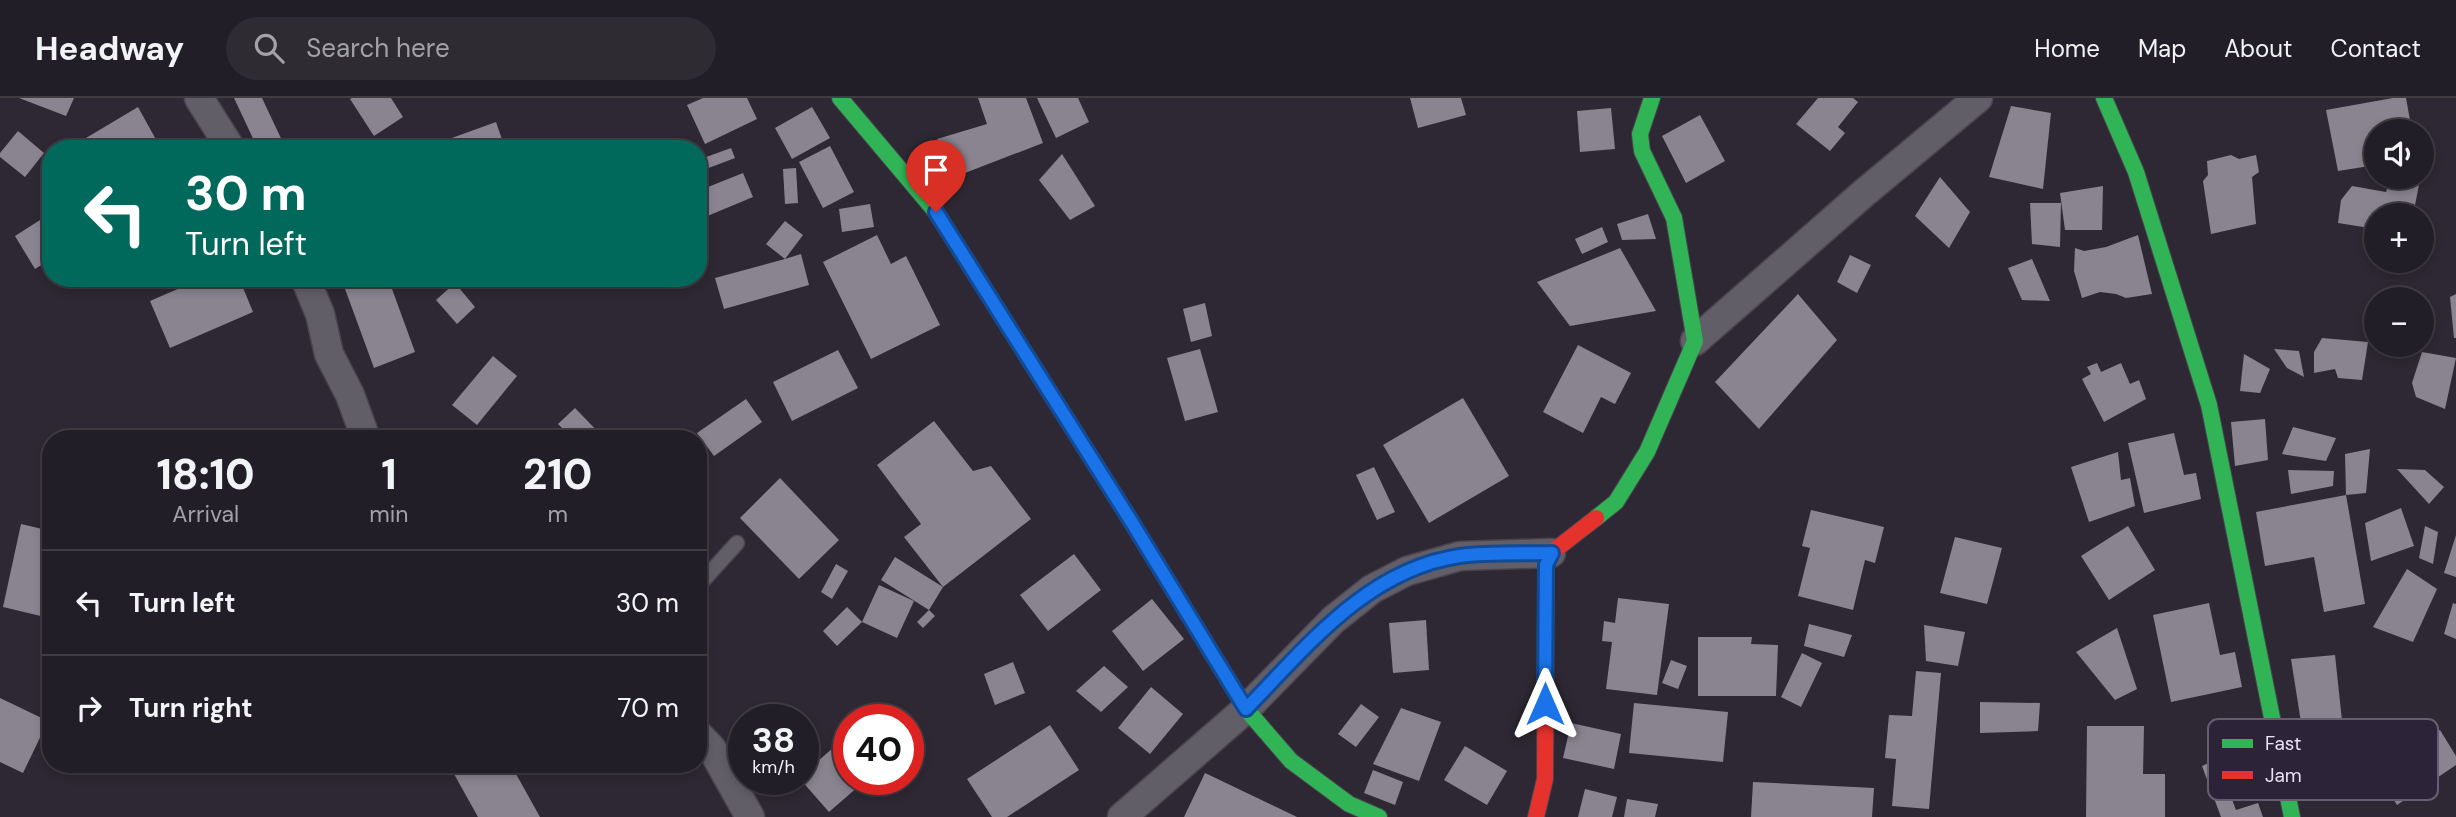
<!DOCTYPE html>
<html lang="en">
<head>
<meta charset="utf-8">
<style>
	:root { --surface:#221e27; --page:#2e2b33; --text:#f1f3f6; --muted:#a2a2a7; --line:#3f3c44 }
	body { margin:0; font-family:"DM Sans",sans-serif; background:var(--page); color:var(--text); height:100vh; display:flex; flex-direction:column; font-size:26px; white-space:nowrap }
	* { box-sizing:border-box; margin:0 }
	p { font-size:23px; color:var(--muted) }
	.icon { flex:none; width:38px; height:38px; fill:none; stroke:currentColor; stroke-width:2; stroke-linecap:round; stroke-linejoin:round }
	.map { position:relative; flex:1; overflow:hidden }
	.sheet { position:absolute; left:42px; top:332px; width:665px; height:343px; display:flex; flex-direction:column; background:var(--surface); border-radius:28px; box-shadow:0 4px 10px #0003,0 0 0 2px var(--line) }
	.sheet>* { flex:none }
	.top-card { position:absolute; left:42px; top:42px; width:665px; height:147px; border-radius:28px; box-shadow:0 4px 10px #0003,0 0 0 2px var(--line); background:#00695c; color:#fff; overflow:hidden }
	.fabs { position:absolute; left:2364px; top:21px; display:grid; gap:14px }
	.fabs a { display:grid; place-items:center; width:70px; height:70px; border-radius:50%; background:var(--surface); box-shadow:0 4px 10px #0003,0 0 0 2px var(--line); font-size:35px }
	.speed { position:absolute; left:728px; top:606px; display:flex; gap:14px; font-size:35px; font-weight:700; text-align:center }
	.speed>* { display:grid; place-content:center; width:91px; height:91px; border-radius:50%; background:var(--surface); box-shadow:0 4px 10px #0003,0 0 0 2px var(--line); line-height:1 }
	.speed small { font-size:18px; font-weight:400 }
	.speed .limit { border:10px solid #d22; background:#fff; color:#111 }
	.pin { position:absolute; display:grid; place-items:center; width:60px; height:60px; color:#fff; margin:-72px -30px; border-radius:50% 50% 50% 0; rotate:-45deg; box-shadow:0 0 7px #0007 }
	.pin .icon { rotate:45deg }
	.me { position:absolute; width:77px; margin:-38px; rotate:0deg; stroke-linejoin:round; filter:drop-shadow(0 0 5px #0008) }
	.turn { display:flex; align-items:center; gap:24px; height:147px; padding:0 28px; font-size:32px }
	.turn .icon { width:91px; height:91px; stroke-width:2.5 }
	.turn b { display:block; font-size:49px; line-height:60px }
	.eta { display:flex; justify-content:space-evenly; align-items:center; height:119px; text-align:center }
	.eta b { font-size:42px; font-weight:800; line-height:49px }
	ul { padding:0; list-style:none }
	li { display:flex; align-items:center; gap:21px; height:105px; padding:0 28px; border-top:2px solid var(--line) }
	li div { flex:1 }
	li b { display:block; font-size:26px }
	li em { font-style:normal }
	header { display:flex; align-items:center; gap:42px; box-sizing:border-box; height:98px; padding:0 35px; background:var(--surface); border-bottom:2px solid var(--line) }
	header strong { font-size:33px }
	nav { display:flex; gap:38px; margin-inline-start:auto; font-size:24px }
	.search { width:490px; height:63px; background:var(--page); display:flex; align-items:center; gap:18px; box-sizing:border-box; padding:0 24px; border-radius:38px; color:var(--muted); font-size:26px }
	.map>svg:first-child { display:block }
	.building { fill:#898490 }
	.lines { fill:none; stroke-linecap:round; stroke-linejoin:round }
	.lane-casing { stroke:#49444f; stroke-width:17 }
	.street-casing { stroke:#49444f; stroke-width:31 }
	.fast-casing { stroke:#49444f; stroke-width:18 }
	.jam-casing { stroke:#49444f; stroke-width:18 }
	.lane { stroke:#625e68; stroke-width:14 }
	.street { stroke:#625e68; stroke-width:28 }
	.fast { stroke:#30b455; stroke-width:16 }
	.jam { stroke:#e5322d; stroke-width:16 }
	.route-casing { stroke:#114b97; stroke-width:18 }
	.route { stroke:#1a73e8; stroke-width:12 }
	.key { fill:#2d2339; stroke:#655d70; stroke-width:2 }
	.key-label { font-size:19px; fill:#e8e3f2 }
</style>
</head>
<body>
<header>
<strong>Headway</strong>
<div class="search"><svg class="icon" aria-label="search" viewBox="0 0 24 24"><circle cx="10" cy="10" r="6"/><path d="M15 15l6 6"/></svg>Search here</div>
<nav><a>Home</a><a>Map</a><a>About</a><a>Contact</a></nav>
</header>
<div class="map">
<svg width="2456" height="719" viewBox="0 0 2456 719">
	<rect width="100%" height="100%" fill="#2e2834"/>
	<g class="building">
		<polygon points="19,0 74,0 66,18"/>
		<polygon points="234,0 262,0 286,51 258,51"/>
		<polygon points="352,0 391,0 403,19 374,38 350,1"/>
		<polygon points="703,0 747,0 757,21 705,46 687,7"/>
		<polygon points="978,0 1026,0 1043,45 952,80 937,41 987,26"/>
		<polygon points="1037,0 1078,0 1089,24 1056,40"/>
		<polygon points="1410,0 1461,0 1466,17 1418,30"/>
		<polygon points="1818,0 1853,0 1858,4 1838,29 1845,35 1830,53 1796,26"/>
		<polygon points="2393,0 2406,0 2412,33 2376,33 2376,67 2338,73 2326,12"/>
		<polygon points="2011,8 2051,15 2043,91 1989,79"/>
		<polygon points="138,9 159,47 153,51 92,51 86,40"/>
		<polygon points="812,9 830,40 792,61 775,30"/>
		<polygon points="1611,10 1615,51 1580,54 1577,13"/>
		<polygon points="1700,17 1725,63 1686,85 1662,38"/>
		<polygon points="496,24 505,50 440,51 438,45"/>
		<polygon points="18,33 44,55 25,79 0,59 0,55"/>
		<polygon points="830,48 854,94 823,110 799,64"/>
		<polygon points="731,50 735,60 698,74 698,62"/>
		<polygon points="1062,56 1095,108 1070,122 1039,82"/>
		<polygon points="2231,57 2239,61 2256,57 2259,74 2252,79 2256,126 2211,136 2203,83 2208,77 2207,63"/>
		<polygon points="796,70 798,105 785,106 783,71"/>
		<polygon points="743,75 753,99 705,119 698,102 698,93"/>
		<polygon points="1940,79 1970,114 1949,150 1915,118"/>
		<polygon points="2390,82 2419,87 2413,117 2376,117 2376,131 2338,125 2341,102 2352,88 2386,94"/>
		<polygon points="2103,88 2102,132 2065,132 2060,95"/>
		<polygon points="2030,105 2061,105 2060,149 2032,146"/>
		<polygon points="870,106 874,129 842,134 839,111"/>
		<polygon points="51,115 51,161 35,171 15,138"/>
		<polygon points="1648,116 1656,141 1622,142 1617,126"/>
		<polygon points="785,123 803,137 785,161 801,156 809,187 724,211 715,180 785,161 766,146"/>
		<polygon points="1602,129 1608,144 1582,156 1575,141"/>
		<polygon points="877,137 891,166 906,158 940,227 871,261 823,164"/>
		<polygon points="2138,137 2152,196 2126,200 2116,196 2100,194 2082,200 2074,173 2075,150 2084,153 2106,149"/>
		<polygon points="1620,150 1656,213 1570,228 1537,184"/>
		<polygon points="1850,157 1871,167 1857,195 1837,184"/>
		<polygon points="2032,161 2050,203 2022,202 2008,170"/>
		<polygon points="203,180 239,180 253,214 170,250 150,203"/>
		<polygon points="341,180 388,180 415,254 374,270"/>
		<polygon points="455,185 475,209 457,226 436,202"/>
		<polygon points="1798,196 1837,242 1759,331 1715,284"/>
		<polygon points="2456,196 2456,240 2454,240 2450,199"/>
		<polygon points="1205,205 1212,238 1191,244 1183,211"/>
		<polygon points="2322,240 2368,244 2362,282 2338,280 2335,271 2314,275 2314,254"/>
		<polygon points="1578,247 1631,275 1615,306 1601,299 1583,335 1543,314"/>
		<polygon points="1200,251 1218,314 1185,323 1167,260"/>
		<polygon points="2274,251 2299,253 2304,279 2287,270"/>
		<polygon points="838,252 858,290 792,323 773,284"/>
		<polygon points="2422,254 2456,260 2445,311 2416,299 2412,285"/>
		<polygon points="2244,256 2270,271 2260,295 2240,293"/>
		<polygon points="493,258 517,278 477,327 452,307"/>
		<polygon points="2097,265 2101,274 2121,265 2130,286 2139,282 2146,301 2104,324 2082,281 2091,276 2087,269"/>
		<polygon points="1463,300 1509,378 1429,425 1383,347"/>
		<polygon points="746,301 762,324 714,358 697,335"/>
		<polygon points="575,310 605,341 573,341 558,326"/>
		<polygon points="2265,321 2268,362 2235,368 2231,324"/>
		<polygon points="934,323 973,373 991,368 1031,421 943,489 904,439 921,426 877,367"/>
		<polygon points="2293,329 2336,340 2326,363 2282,356"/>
		<polygon points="2174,335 2184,377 2196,375 2201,401 2144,415 2128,345"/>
		<polygon points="2370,351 2366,395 2346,397 2345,356"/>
		<polygon points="2118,354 2121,382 2130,380 2135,408 2089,424 2071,369"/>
		<polygon points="1374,369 1395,414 1377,422 1356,377"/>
		<polygon points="2397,371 2425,372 2444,389 2429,406"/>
		<polygon points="2288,372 2334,373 2333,388 2291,396"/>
		<polygon points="780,380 839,442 799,481 740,420"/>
		<polygon points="2346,397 2365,506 2324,514 2314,459 2265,468 2256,414"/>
		<polygon points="2401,410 2414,448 2371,463 2365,425"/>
		<polygon points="1811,412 1884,429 1875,465 1865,462 1853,512 1798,498 1810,450 1802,448"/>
		<polygon points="21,426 51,433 49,520 3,509"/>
		<polygon points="2128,428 2155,472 2109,502 2081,458"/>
		<polygon points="2425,428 2438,434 2433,466 2419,460"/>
		<polygon points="2456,437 2456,479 2444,475"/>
		<polygon points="1955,439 2002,450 1987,506 1940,495"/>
		<polygon points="1074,456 1101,492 1048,533 1020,497"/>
		<polygon points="895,459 943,489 929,512 881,482"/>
		<polygon points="836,466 848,473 832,501 821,494"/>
		<polygon points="2407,471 2437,491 2413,544 2373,529"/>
		<polygon points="879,487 914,503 897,540 862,524"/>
		<polygon points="1618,500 1669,506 1657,597 1606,591 1612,544 1602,543 1604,523 1615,525"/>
		<polygon points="1152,501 1184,541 1143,573 1112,533"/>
		<polygon points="2209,505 2220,557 2235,554 2242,589 2171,604 2153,517"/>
		<polygon points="2453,505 2456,506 2456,541 2444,536"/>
		<polygon points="847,509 862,524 837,548 823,533"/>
		<polygon points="929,512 935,518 923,530 917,524"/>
		<polygon points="1426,522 1429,572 1393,575 1389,525"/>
		<polygon points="1809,526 1852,537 1844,559 1804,548"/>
		<polygon points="1924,527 1965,534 1958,568 1926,563"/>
		<polygon points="2117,530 2137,591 2115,602 2076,554"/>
		<polygon points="1698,539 1752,539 1751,546 1778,547 1776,598 1698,598"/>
		<polygon points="1802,555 1822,565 1801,609 1781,599"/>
		<polygon points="2335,557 2343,632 2303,637 2291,561"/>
		<polygon points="1671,562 1687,568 1678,591 1662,585"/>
		<polygon points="1013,564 1025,595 995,607 984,576"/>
		<polygon points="1104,568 1128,589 1101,614 1076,593"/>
		<polygon points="1916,573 1941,575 1929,711 1892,708 1896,661 1885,660 1889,617 1912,618"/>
		<polygon points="1151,589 1183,616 1150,656 1118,630"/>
		<polygon points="0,600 48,623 23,675 0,664"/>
		<polygon points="1980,604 2040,605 2038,633 1980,635"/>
		<polygon points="1634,605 1728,614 1723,664 1629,655"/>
		<polygon points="1361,606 1379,619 1356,649 1338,636"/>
		<polygon points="1401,610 1441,624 1419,683 1373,666"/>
		<polygon points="1571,625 1621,636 1614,671 1563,660"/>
		<polygon points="1050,627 1079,672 1007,719 992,719 967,681"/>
		<polygon points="2087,628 2144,628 2143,676 2165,676 2165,719 2086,719"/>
		<polygon points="2440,632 2456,658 2456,667 2397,707 2375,670"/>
		<polygon points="849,636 849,681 867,681 829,714 800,681 803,681 803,676"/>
		<polygon points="1465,648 1507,673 1487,707 1444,682"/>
		<polygon points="2236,653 2247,680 2228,691 2236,712 2258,705 2263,719 2221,719 2202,668"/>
		<polygon points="449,667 511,667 540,719 478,719"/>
		<polygon points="1373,672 1403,684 1395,707 1364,695"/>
		<polygon points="1205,675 1297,719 1184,719"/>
		<polygon points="1753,684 1874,690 1872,719 1751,719"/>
		<polygon points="1585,691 1617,699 1612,719 1578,719"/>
		<polygon points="1627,701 1658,706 1655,719 1624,719"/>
	</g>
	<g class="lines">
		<defs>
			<polyline id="lane" points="698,488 737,445"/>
			<g id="street">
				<polyline points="199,0 231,51"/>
				<polyline points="305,180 320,216 329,256 350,297 366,341"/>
				<polyline points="1695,243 1864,95 1978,0"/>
				<polyline points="698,636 712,651 750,719"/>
				<polyline points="1122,719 1246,611 1333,522 1372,491 1407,473 1460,458 1551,455"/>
			</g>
			<g id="fast">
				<polyline points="840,0 936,114 1131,423 1246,611 1291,663 1349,706 1379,719"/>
				<polyline points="2104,0 2136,74 2209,307 2292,719"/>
				<polyline points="1596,420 1616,404 1647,354 1695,243 1674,120 1642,53 1640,36 1652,0"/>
			</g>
			<polyline id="jam" points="1536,719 1545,681 1546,467 1551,455 1596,420"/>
		</defs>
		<use href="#lane" class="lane-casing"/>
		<use href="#street" class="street-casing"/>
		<use href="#fast" class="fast-casing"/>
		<use href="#jam" class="jam-casing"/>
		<use href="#lane" class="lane"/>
		<use href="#street" class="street"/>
		<use href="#fast" class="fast"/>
		<use href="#jam" class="jam"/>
	</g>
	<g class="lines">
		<defs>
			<path id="route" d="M936 114 1131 423 1246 611C1307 548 1368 471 1460 458 1490 454 1522 456 1552 455L1546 467 1545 606"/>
		</defs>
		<use href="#route" class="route-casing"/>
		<use href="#route" class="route"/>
	</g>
	<rect x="2208" y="621" width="230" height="81" rx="10" class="key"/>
	<rect x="2222" y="641" width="31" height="9" fill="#30b455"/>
	<rect x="2222" y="673" width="31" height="8" fill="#e5322d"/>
	<g class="key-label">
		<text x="2265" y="652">Fast</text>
		<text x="2265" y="684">Jam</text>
	</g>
</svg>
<div class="fabs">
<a><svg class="icon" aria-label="sound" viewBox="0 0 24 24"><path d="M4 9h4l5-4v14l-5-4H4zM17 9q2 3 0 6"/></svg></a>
<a>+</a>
<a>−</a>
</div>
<div class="speed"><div>38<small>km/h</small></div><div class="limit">40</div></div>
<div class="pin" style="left:936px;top:114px;background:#d93025"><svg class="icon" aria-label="arrive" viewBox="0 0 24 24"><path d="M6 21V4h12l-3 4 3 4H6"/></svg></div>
<svg class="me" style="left:1545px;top:606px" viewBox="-20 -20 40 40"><path d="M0-17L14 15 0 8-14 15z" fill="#1a73e8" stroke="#fff" stroke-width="4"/></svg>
<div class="top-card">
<div class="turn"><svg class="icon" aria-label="left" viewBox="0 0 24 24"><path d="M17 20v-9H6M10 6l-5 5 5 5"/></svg><div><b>30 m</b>Turn left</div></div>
</div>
<section class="sheet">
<div class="eta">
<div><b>18:10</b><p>Arrival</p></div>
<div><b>1</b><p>min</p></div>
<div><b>210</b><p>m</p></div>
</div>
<ul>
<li><svg class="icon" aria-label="left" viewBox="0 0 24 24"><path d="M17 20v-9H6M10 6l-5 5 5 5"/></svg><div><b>Turn left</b></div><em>30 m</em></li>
<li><svg class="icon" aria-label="right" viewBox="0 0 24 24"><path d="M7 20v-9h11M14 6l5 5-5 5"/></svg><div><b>Turn right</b></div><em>70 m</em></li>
</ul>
</section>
</div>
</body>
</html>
